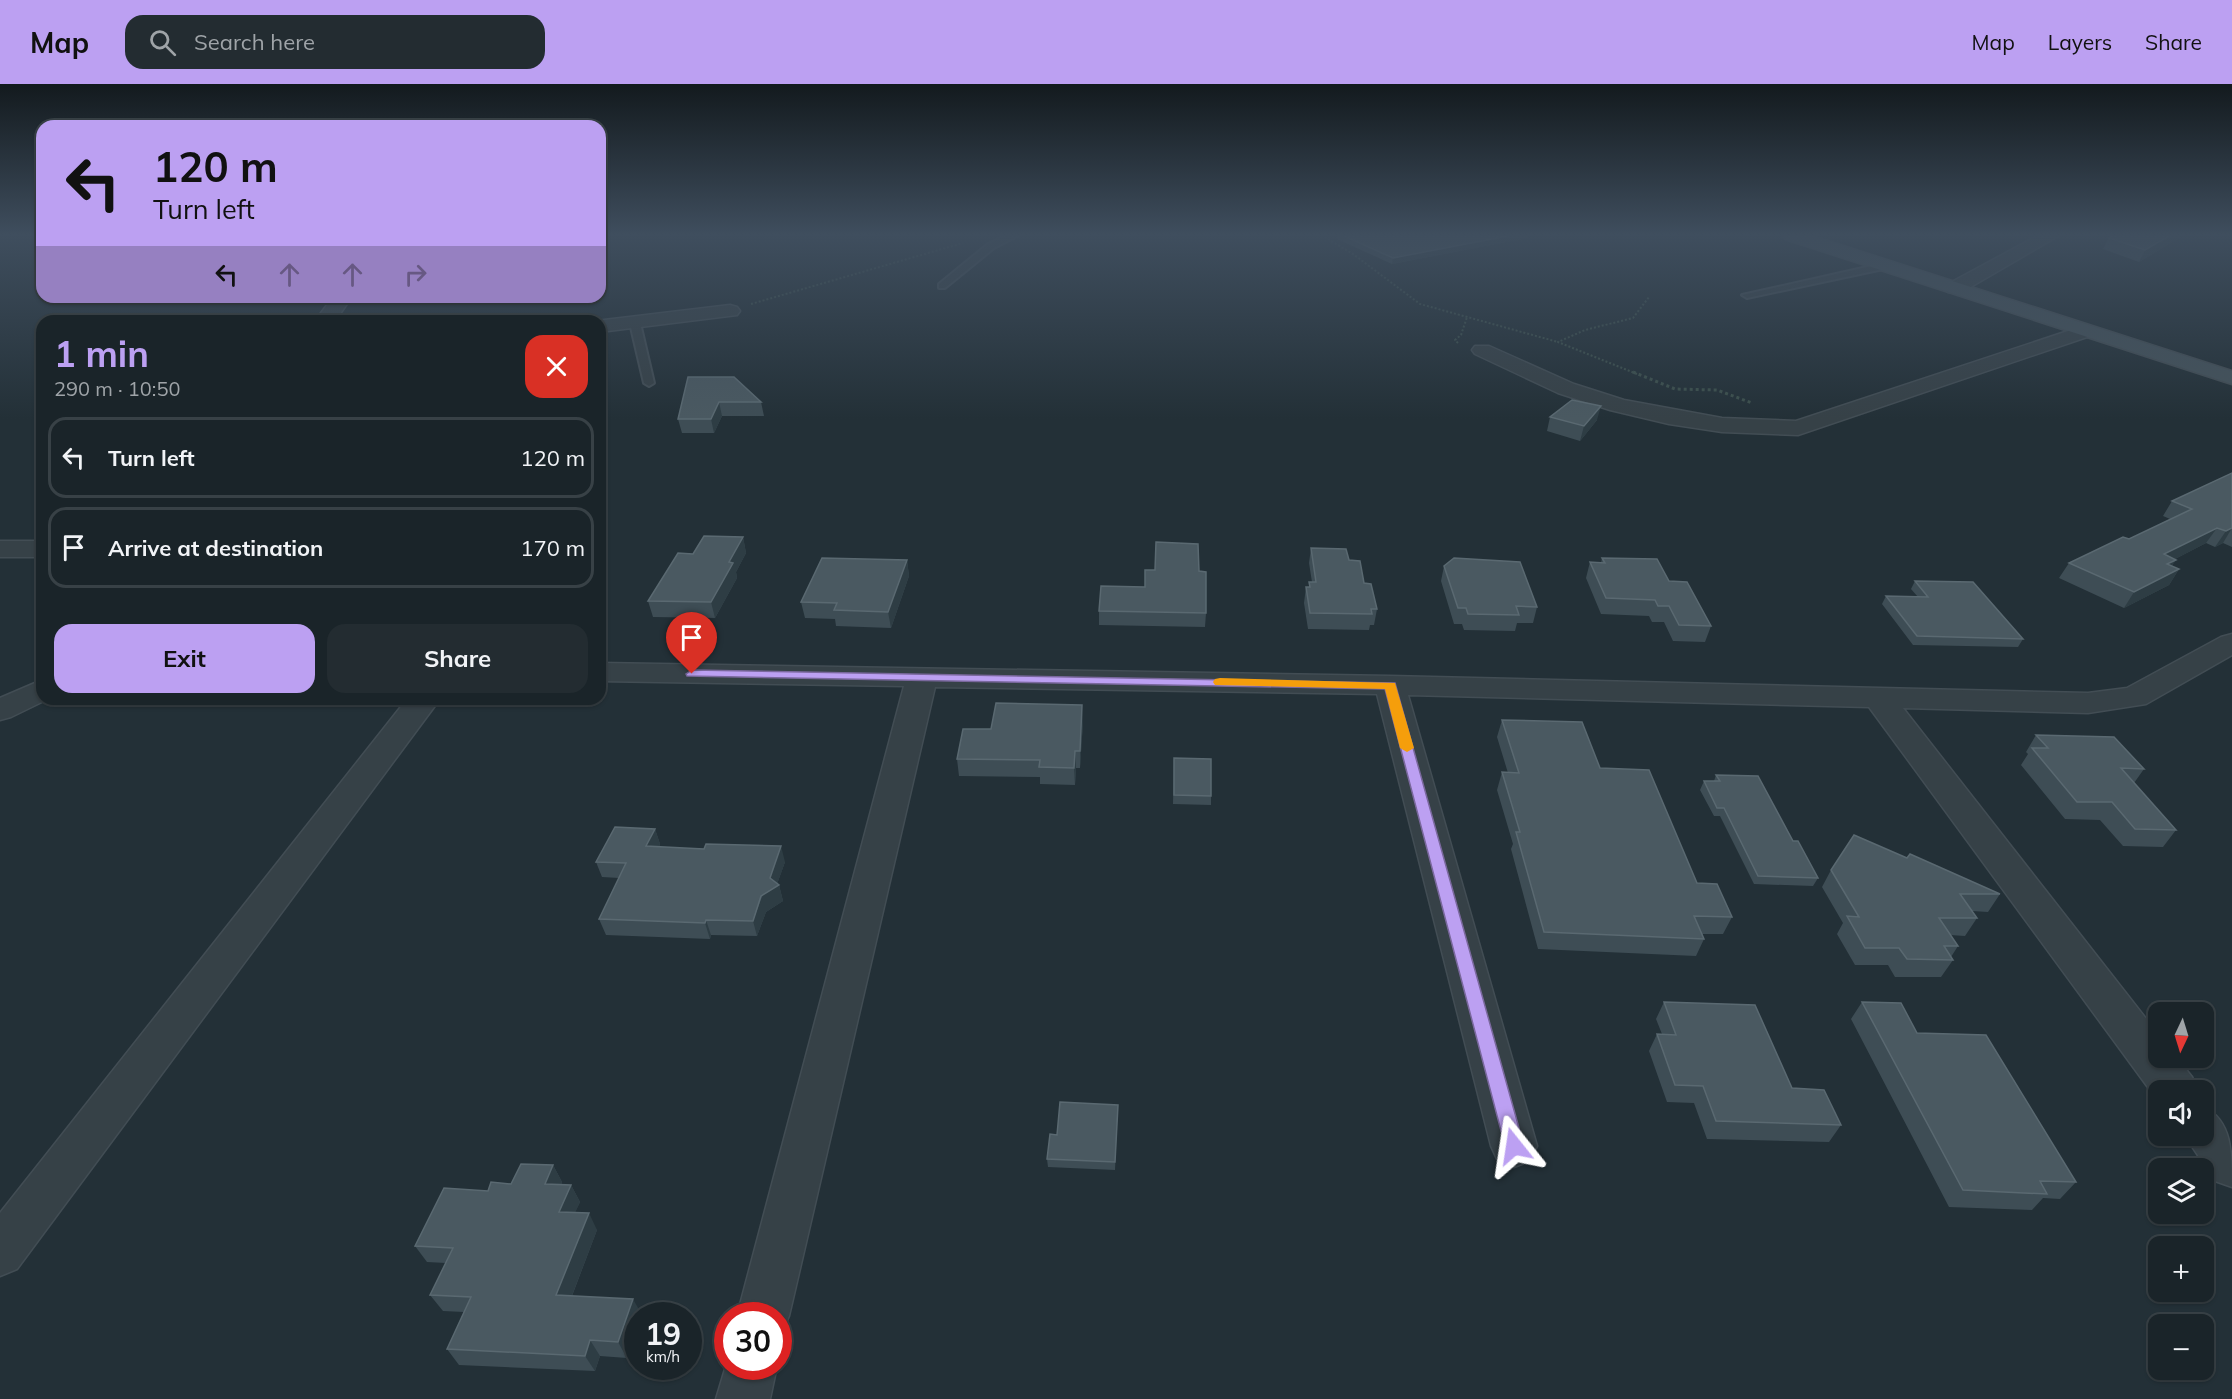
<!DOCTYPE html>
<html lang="en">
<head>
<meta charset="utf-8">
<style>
	:root { --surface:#1a2429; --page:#232c31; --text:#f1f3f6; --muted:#9fa4a8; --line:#384146; --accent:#bca0f2 }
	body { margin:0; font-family:Mulish,sans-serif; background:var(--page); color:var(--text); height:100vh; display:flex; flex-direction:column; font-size:22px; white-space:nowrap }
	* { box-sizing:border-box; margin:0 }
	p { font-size:20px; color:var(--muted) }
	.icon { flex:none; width:33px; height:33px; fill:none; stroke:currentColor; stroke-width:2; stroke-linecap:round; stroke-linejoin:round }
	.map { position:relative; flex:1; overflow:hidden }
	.sheet { position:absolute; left:36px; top:231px; width:570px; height:390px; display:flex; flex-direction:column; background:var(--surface); border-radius:18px; box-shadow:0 2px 4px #0004,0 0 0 2px var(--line) }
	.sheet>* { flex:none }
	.banner { position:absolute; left:36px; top:36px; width:570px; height:183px; border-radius:18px; box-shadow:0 2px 4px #0004,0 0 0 2px var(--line); background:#bca0f2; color:#111; overflow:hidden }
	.needle { width:39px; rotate:184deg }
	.fabs { position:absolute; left:2148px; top:918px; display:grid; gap:12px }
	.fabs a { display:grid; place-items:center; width:66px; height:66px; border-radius:12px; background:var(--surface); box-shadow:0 2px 4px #0004,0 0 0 2px var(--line); font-size:30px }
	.speed { position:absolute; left:624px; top:1218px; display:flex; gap:12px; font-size:30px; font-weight:700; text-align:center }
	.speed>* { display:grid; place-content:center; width:78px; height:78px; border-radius:50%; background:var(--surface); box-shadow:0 2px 4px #0004,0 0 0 2px var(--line); line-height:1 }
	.speed small { font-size:15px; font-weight:400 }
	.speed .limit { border:9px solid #d22; background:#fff; color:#111 }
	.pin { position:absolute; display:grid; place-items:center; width:51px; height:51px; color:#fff; margin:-62px -26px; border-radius:50% 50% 50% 0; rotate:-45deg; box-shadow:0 0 6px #0007 }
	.pin .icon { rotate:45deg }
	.me { position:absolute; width:66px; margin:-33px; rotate:345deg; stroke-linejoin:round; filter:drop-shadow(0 0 4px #0008) }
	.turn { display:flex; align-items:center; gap:21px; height:126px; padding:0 18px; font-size:27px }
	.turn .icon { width:78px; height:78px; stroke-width:2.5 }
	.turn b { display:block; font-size:42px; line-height:51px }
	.lanes { display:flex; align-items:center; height:57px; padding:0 18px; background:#0003; justify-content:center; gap:30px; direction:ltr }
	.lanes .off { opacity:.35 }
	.round { display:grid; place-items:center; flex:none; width:63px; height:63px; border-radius:18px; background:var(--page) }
	.summary { display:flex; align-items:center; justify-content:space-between; height:102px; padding:0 18px }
	h1 { font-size:36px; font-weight:700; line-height:45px; color:var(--accent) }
	.primary-button { display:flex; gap:12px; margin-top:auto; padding:12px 18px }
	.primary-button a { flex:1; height:69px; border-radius:18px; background:var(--accent); color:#111; font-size:24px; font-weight:700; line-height:69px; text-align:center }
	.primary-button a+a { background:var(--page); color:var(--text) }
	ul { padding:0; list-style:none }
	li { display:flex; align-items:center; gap:18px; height:81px; margin:0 12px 9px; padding:0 6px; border:3px solid var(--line); border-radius:18px }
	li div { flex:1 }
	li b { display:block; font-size:22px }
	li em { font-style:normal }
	header { display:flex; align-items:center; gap:36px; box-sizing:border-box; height:84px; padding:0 30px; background:var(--accent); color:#111 }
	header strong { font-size:28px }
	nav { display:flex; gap:33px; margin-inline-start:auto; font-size:21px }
	.search { width:420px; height:54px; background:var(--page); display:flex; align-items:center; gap:15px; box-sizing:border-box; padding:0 21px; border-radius:18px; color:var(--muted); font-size:22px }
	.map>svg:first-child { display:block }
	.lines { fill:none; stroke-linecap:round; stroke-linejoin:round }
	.lane-casing { stroke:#424d54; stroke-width:4 }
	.street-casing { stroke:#424d54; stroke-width:3 }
	.secondary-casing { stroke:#424d54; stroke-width:3 }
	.path-far1 { stroke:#3d504d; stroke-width:2; stroke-dasharray:2 2; stroke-linecap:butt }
	.path { stroke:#3d504d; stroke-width:3; stroke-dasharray:3 3; stroke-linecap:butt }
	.lane { fill:#364147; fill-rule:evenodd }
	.street { fill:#364147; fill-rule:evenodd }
	.secondary { fill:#44525a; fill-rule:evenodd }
	.wall { fill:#3e4d55 }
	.shaded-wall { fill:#2e3d44 }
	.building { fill:#4a5961; stroke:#5a6971; stroke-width:1.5 }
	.route { fill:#bca0f2; stroke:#7a689d; stroke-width:1.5 }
	.slow { fill:#f59e0b }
</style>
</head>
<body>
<header>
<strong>Map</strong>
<div class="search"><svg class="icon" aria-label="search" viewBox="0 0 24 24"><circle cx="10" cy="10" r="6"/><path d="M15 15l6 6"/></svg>Search here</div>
<nav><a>Map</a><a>Layers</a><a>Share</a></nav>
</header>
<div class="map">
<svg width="2232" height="1315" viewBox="0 0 2232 1315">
	<rect width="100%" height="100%" fill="#233037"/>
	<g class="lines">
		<defs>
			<g id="lane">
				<polygon points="1008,151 1019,151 994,164 945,204 939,204 939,200 988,160"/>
				<polygon points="1885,179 1888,180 1888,184 1747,214 1742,211"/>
				<polygon points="635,236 640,239 654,299 649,302 644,299 630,239"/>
			</g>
			<g id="street">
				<polygon points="2039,151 2060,151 1962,208 1948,208 1946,204 1948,200"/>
				<polygon points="333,213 352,213 335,237 315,237"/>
				<polygon points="730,221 737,223 740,227 737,231 600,248 600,237 596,237"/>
				<polygon points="2086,241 2093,243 2096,247 2093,251 1798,351 1722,348 1669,340 1610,326 1558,309 1475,270 1472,266 1475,262 1489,262 1574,300 1624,316 1722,334 1796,337"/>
				<rect x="0" y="457" width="42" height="16"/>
				<polygon points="2232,550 2232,571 2146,620 2088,629 1903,624 2158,950 2158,974 2177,974 2192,993 2198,1006 2158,1006 2158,1017 1869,623 1408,611 1537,1062 1530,1077 1514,1083 1498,1077 1491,1062 1377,610 935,603 789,1232 781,1250 778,1251 778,1232 737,1232 904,602 600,597 600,579 1390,592 2088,609 2127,604 2221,553"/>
				<polygon points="42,596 42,615 48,615 11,633 0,636 0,614"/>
				<polygon points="407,615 440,615 17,1185 0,1192 0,1129"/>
				<path d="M2204 1023C2232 1037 2232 1068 2232 1103L2215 1097 2185 1052H2204Z"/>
				<polygon points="728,1275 728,1282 777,1282 770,1315 716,1315"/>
			</g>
			<polygon id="secondary" points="1783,151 1809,151 2232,287 2232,300 1785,155"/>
		</defs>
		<use href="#lane" class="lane-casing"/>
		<use href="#street" class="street-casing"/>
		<use href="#secondary" class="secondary-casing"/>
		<g class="path-far1">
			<polyline points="1321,151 1353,170 1420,220 1558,258"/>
			<polyline points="751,220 963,159"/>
			<polyline points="1458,259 1455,256 1461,251 1467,233"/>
			<polyline points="1637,290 1558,258 1585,246 1633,234 1649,213"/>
		</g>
		<polyline class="path" points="1633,288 1675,305 1717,306 1752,319"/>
		<use href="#lane" class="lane"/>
		<use href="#street" class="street"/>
		<use href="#secondary" class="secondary"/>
	</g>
	<g class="wall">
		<polygon points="1337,151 1528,151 1527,154 1392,180 1337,155"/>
		<polygon points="2113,151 2184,151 2139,178 2103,165 2109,154"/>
		<polygon points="688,293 761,318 764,332 722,332 714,349 682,349 678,335"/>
		<polygon points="1550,333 1597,336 1580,357 1547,347"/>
		<polygon points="2232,389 2232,463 2223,459 2215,463 2206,459 2175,475 2172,482 2179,485 2169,501 2124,524 2059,494 2069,479 2129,455 2170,435 2163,432 2172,417"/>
		<polygon points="743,453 746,469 736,488 737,494 715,534 653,533 648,517 693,470"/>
		<polygon points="1311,464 1349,476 1364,499 1377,525 1374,541 1370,541 1369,546 1308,545 1304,519 1306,503 1309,503 1309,498 1312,498 1309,479"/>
		<polygon points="1602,474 1669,497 1711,542 1705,558 1673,557 1664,538 1652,538 1649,532 1601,530 1586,494 1590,478 1601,479"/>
		<polygon points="907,476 909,492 891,544 836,542 835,535 805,534 801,518"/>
		<polygon points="1444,482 1537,523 1533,539 1517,539 1515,547 1464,546 1462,540 1454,540 1441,497"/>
		<polygon points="1199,487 1206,529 1205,543 1099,541 1099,527 1145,503"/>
		<polygon points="1915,497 2023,555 2018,563 1913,561 1882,520 1886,512 1918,513 1911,505"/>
		<polygon points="1502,636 1600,684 1697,799 1732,833 1723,850 1702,850 1704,855 1696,872 1538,865 1511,765 1513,760 1497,706 1502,688 1508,689 1497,653"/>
		<polygon points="1083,638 1080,684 1076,684 1075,701 1040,700 1040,693 959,692 957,675 991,645"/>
		<polygon points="2036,651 2144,685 2134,699 2176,746 2163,763 2123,762 2100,736 2065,735 2021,681 2028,670 2026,668"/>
		<polygon points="1174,674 1211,712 1211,721 1173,720"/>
		<polygon points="1716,691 1793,757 1818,794 1813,802 1754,800 1720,732 1714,732 1700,706 1704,697 1714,697"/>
		<polygon points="655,745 660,760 659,763 785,778 777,800 779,801 783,817 766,828 757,852 711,851 710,855 606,851 599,835 619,794 602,793 596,778"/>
		<polygon points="1907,774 2000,810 1988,828 1972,827 1977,834 1965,852 1950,851 1958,862 1951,873 1953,876 1941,893 1895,893 1888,881 1855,881 1837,850 1843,839 1822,803 1831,786"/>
		<polygon points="1664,918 1792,1004 1841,1041 1829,1058 1707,1055 1694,1019 1667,1018 1649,967 1657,950 1662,950 1656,935"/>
		<polygon points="1862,918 1917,949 2076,1098 2060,1115 2043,1114 2032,1126 1949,1123 1851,935"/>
		<polygon points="1118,1021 1115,1086 1048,1083 1047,1075"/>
		<polygon points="553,1081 562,1098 561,1101 571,1101 580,1118 575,1128 597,1146 572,1212 642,1231 627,1274 600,1272 595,1287 459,1281 447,1265 464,1228 443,1227 430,1211 446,1179 427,1178 415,1162 488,1107 511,1100"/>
	</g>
	<g class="shaded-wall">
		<polygon points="1513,151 1528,151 1527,154 1392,180 1393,174"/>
		<polygon points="2171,151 2184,151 2139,178 2145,166"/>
		<polygon points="719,318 722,332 714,349 711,335"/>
		<polygon points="1601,322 1597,336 1580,357 1584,342"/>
		<polygon points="2217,444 2206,459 2154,486 2164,470"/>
		<polygon points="2232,444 2223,459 2215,463 2226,447"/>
		<polygon points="743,453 746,469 736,488 737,494 715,534 711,518 729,478"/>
		<polygon points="907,476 909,492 891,544 888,528"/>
		<polygon points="2176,476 2166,491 2167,480"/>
		<polygon points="2179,485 2169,501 2124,524 2134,508"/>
		<polygon points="1082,621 1083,638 1080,684 1080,667"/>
		<polygon points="1075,667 1076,684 1075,701 1074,684"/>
		<polygon points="655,745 660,760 651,778 646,762"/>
		<polygon points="781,762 785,778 776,803 779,801 783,817 766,828 757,852 753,837"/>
		<polygon points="706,836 711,851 710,855 705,839"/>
		<polygon points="553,1081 562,1098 554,1117 545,1100"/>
		<polygon points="571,1101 580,1118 568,1144 559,1128"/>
		<polygon points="589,1129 597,1146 566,1227 556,1211"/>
		<polygon points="633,1215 642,1231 638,1232 638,1243 627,1274 618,1258"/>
		<polygon points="590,1256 600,1272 595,1287 585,1272"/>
	</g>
	<g class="building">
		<polygon points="1342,151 1513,151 1393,174"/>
		<polygon points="2113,151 2171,151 2145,166 2109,154"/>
		<polygon points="688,293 734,293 761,318 719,318 711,335 678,335"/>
		<polygon points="1572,316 1601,322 1584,342 1550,333"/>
		<polygon points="2232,389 2232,444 2226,447 2217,444 2164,470 2176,476 2167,480 2179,485 2134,508 2069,479 2123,453 2129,455 2192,425 2172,417"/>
		<polygon points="704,452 743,453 729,478 733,479 711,518 648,517 678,469 693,470"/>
		<polygon points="1156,458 1198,460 1199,487 1206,488 1206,529 1099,527 1101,502 1145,503 1145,486 1155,486"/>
		<polygon points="1311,464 1346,465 1349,476 1360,477 1364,499 1371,500 1377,525 1371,525 1372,530 1310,529 1306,503 1310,503 1309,498 1316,498"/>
		<polygon points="822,474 907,476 888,528 834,526 837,519 801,518"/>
		<polygon points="1454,474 1520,478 1537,523 1516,522 1519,531 1468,530 1466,524 1458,524 1444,482"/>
		<polygon points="1602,474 1657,475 1669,497 1687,498 1711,542 1679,541 1669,522 1658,522 1655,516 1606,514 1590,478 1605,479"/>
		<polygon points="1915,497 1973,498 2023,555 1917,552 1886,512 1928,513"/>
		<polygon points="996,619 1082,621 1080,667 1075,667 1074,684 1039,683 1040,676 957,675 963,645 991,645"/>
		<polygon points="1502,636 1582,638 1600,684 1649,686 1697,799 1717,800 1732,833 1694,832 1704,855 1544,848 1516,748 1520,748 1502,688 1519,689"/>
		<polygon points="2036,651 2114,653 2144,685 2121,684 2176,746 2135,745 2112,718 2077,718 2032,664 2048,664"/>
		<polygon points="1174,674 1211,675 1211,712 1174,711"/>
		<polygon points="1716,691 1758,692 1793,757 1798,757 1818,794 1758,792 1724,724 1717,724 1704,697 1720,697"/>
		<polygon points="615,743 655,745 646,762 704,765 706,760 781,762 770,794 779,801 761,812 753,837 706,836 705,839 599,835 626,779 596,778"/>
		<polygon points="1854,751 1907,774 1910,770 2000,810 1960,810 1977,834 1939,834 1958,862 1944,862 1953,876 1907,875 1899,864 1865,864 1847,832 1859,833 1831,786"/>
		<polygon points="1664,918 1755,921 1792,1004 1824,1006 1841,1041 1716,1037 1703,1002 1675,1001 1657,950 1676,951"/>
		<polygon points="1862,918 1901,919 1917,949 1986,951 2076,1098 2040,1097 2047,1110 1963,1106"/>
		<polygon points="1060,1018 1118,1021 1115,1078 1047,1075 1050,1050 1057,1051"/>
		<polygon points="521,1080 553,1081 545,1100 571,1101 559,1128 589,1129 556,1211 633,1215 618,1258 590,1256 585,1272 447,1265 471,1213 430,1211 453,1164 415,1162 444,1104 488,1107 491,1098 511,1100"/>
	</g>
	<linearGradient id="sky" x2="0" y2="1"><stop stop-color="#131a1e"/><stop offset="0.45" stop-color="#3f4e5e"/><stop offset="1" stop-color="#3f4e5e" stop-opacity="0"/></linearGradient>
	<rect width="2232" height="335" fill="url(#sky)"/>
	<polygon class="route" points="692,586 1395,599 1524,1062 1521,1068 1514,1071 1508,1068 1505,1062 1385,605 687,592 686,590"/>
	<polygon class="slow" points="1220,594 1395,599 1414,664 1407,668 1400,664 1385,605 1215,601 1213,598 1215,595"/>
</svg>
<div class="fabs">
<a><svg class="needle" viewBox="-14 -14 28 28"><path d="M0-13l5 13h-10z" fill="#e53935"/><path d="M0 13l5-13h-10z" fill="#9fa4a8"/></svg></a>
<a><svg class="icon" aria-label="sound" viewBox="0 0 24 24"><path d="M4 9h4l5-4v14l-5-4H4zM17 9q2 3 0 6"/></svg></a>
<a><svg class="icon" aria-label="layers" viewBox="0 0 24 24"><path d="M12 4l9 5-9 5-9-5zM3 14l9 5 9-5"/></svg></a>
<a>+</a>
<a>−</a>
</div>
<div class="speed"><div>19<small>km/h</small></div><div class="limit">30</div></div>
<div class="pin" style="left:692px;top:590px;background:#d93025"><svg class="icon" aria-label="arrive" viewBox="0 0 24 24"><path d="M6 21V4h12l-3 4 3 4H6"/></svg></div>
<svg class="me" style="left:1514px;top:1062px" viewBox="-20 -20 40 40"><path d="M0-17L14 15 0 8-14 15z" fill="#bca0f2" stroke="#fff" stroke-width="4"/></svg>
<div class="banner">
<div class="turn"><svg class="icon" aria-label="left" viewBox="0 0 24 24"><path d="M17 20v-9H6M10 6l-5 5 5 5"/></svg><div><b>120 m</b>Turn left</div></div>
<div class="lanes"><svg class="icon" aria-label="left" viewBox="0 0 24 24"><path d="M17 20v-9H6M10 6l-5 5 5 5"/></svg><svg class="icon off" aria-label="ahead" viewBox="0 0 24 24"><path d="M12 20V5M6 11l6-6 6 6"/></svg><svg class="icon off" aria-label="ahead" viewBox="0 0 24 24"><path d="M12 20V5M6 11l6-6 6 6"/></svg><svg class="icon off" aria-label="right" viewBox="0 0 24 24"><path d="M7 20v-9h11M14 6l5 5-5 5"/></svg></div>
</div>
<section class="sheet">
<div class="summary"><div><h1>1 min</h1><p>290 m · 10:50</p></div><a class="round" style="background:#d93025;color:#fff"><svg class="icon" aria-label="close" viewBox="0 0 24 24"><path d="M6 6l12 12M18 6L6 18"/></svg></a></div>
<ul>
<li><svg class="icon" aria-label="left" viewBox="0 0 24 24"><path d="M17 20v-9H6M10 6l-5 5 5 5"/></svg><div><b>Turn left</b></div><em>120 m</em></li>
<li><svg class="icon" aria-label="arrive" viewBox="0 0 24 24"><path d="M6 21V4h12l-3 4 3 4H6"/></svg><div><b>Arrive at destination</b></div><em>170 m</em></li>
</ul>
<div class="primary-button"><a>Exit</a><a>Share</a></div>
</section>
</div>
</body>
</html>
